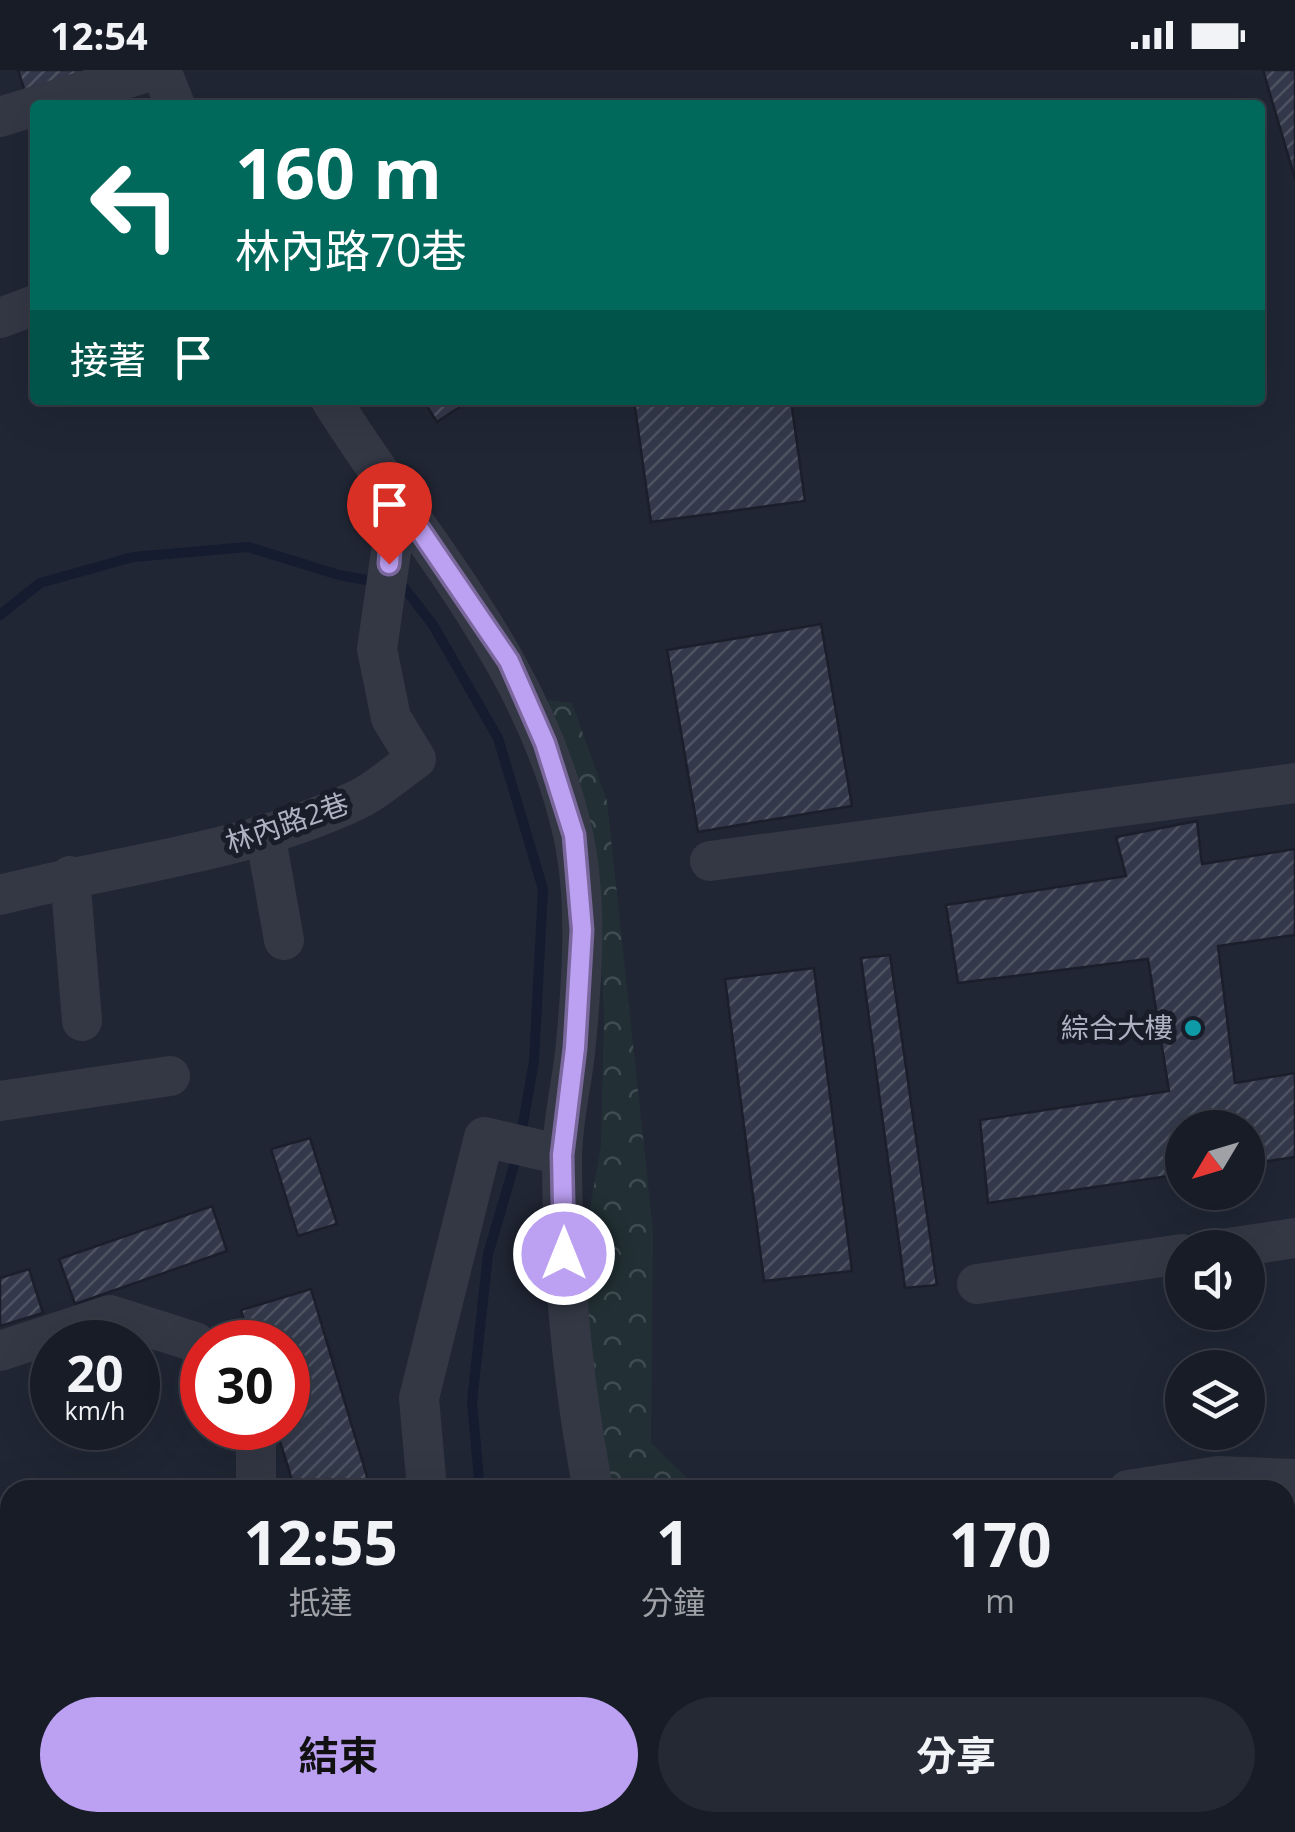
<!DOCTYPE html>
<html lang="zh-TW">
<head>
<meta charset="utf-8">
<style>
	:root { --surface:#181c27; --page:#252933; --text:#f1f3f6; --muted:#9fa1a7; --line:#363a44; --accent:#bca0f2 }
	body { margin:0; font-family:"Open Sans","Noto Sans TC",sans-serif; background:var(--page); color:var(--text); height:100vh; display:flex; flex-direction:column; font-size:38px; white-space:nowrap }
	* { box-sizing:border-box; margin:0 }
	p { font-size:32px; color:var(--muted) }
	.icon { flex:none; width:55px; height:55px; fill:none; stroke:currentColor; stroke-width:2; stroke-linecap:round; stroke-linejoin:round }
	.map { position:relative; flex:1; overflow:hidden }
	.side { position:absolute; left:0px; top:1410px; width:1295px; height:352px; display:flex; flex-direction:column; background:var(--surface); border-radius:30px 30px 0 0; box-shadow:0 10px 40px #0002,0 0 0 2px var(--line) }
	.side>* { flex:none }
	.guide { position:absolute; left:30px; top:30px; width:1235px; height:305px; border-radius:10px; box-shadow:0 10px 40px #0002,0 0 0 2px var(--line); background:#00695c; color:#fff; overflow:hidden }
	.needle { width:65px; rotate:232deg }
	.buttons { position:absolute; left:1165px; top:1040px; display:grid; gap:20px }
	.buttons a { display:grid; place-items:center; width:100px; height:100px; border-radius:50%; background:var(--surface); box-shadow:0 10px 40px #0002,0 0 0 2px var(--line); font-size:50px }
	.speed { position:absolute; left:30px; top:1250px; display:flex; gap:20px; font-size:50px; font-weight:700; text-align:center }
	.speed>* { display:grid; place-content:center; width:130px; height:130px; border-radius:50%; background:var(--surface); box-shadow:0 10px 40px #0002,0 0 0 2px var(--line); line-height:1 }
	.speed small { font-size:25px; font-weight:400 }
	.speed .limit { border:15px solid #d22; background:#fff; color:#111 }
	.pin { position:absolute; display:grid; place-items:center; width:85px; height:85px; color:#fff; margin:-102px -42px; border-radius:50% 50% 50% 0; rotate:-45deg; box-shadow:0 0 10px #0007 }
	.pin .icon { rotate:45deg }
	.me { position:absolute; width:110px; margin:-55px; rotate:0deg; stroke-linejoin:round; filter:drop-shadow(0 0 8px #0008) }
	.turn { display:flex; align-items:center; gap:35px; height:210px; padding:0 40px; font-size:45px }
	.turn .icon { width:130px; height:130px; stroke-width:2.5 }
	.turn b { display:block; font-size:70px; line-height:85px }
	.then { display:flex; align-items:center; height:95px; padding:0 40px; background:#0003; gap:20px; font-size:38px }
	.eta { display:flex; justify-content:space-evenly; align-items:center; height:170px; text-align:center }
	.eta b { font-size:60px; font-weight:700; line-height:70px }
	.action { display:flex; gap:20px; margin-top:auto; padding:20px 40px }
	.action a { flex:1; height:115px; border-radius:60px; background:var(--accent); color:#111; font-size:40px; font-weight:700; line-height:115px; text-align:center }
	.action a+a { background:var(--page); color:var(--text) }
	.status { display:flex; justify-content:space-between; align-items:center; height:70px; padding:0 50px; background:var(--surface); direction:ltr }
	.status svg { height:28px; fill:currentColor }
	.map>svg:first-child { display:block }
	.forest { fill:url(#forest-crowns) }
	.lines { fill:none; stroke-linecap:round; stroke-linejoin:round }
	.stream { stroke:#151c30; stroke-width:10 }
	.building { fill:url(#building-hatch); stroke:#1b1f2b; stroke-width:2.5 }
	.minor { stroke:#343845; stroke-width:40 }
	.route-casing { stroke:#7a689d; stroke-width:25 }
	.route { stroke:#bca0f2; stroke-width:18 }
	.culture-dot { fill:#0f9aa8; stroke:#191d29; stroke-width:4 }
	.labels { text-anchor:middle; stroke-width:10; stroke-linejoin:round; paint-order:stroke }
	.street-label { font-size:28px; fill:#aeb2c2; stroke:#191d29 }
	.poi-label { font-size:28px; fill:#aeb2c2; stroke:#191d29; text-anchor:end }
</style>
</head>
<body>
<div class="status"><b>12:54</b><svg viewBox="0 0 49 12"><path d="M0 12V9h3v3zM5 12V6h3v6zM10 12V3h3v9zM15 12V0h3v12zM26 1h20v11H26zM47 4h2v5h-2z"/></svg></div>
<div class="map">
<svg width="1295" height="1762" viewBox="0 0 1295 1762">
	<defs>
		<pattern id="forest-crowns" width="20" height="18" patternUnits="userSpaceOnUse" patternTransform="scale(2.5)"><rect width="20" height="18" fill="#223035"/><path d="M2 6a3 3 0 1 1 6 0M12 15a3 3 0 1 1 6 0" fill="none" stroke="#404c51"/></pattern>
		<pattern id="building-hatch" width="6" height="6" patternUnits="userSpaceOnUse" patternTransform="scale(2.5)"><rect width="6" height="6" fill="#33394a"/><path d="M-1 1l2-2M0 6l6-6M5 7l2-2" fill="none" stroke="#4e5362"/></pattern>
	</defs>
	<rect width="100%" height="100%" fill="#202634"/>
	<g class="forest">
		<polygon points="546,630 572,633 607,731 653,1161 651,1373 699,1420 610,1420 582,1283 590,1138 601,1076 604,948 599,834"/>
		<polygon points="1295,1479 1295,1762 1111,1762 1104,1753 1285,1752 1285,1481"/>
	</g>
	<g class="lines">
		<g class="stream">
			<polyline points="395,514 403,516 433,555 498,668 543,819 534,991 521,1065"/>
			<polyline points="0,545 40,513 133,487 248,477 339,505 378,512"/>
			<polyline points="480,1420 472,1332 488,1184 518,1082"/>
			<polyline points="568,1752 574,1762"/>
		</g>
	</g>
	<g class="building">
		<polygon points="18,0 89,0 25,22"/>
		<polygon points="1263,0 1295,0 1295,109"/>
		<polygon points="423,330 470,330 437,352"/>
		<polygon points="634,330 791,330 805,431 651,452"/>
		<polygon points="821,554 852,736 698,762 667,580"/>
		<polygon points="1197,751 1202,794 1295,779 1295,865 1218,876 1235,1013 1295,1003 1295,1087 1248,1094 1248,1058 1182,1058 1182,1104 988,1133 980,1050 1169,1021 1148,889 958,913 946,835 1126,806 1116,767"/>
		<polygon points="890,885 937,1215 905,1218 861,888"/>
		<polygon points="814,898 852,1201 764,1211 725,909"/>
		<polygon points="310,1068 337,1154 298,1166 271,1079"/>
		<polygon points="212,1136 227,1181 75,1234 59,1189"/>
		<polygon points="29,1199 43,1243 0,1256 0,1208"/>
		<polygon points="311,1219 371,1420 295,1420 276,1358 288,1358 288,1272 250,1272 241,1240"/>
		<polygon points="10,1580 10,1622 0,1625 0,1583"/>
	</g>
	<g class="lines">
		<g class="minor">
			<polyline points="161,0 175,35"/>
			<polyline points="38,35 154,0"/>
			<polyline points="0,47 35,36"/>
			<polyline points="0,248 35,235"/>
			<path d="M331 330C421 473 535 593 573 764 588 833 582 913 575 983 571 1018 562 1054 562 1088 562 1200 572 1310 593 1420"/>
			<polyline points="265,763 284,870"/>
			<polyline points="710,791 1295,713"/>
			<polyline points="70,806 82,951"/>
			<path d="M0 825C118 794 247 783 359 729 379 719 397 702 416 689L391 648 377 579 393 468 394 422"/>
			<polyline points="0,1031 170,1006"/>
			<polyline points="1228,1178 1295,1168"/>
			<polyline points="977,1214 1182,1184"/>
			<polyline points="0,1281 110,1245 195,1272 202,1283"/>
			<polyline points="256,1358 256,1420"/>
			<polyline points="427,1420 419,1328 484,1067 562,1085"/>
			<polyline points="1128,1420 1218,1406 1295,1409"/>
			<polyline points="0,1564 10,1561"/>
			<polyline points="629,1752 632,1762"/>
		</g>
	</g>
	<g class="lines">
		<defs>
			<polyline id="route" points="389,494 394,422 509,591 545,673 574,765 582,860 575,978 562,1085 564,1184"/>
		</defs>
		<use href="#route" class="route-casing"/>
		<use href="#route" class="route"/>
	</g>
	<circle class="culture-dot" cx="1193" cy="958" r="10"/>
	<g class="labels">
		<g class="street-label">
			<text transform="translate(287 753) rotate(-19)" y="10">林內路2巷</text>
		</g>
		<g class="poi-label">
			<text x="1173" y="968">綜合大樓</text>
		</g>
	</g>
</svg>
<div class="buttons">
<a><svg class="needle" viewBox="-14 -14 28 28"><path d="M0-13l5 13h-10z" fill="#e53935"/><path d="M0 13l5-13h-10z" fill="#9fa1a7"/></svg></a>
<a><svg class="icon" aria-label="sound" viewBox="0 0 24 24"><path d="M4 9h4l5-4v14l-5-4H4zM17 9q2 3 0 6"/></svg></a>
<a><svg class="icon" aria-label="layers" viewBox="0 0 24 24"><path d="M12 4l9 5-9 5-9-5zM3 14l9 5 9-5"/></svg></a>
</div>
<div class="speed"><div>20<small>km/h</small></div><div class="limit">30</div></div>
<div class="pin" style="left:389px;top:494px;background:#d93025"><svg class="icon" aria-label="arrive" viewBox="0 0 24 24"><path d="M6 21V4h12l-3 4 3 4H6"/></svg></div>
<svg class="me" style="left:564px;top:1184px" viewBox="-20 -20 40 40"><circle r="17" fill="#bca0f2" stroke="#fff" stroke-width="3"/><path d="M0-11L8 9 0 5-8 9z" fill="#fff"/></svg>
<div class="guide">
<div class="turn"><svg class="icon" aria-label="left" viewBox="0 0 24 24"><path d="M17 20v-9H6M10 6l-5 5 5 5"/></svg><div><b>160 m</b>林內路70巷</div></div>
<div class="then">接著<svg class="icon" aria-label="arrive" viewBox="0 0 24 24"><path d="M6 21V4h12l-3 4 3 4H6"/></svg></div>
</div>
<section class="side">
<div class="eta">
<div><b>12:55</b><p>抵達</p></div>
<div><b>1</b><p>分鐘</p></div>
<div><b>170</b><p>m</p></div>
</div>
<div class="action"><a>結束</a><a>分享</a></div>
</section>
</div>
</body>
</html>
